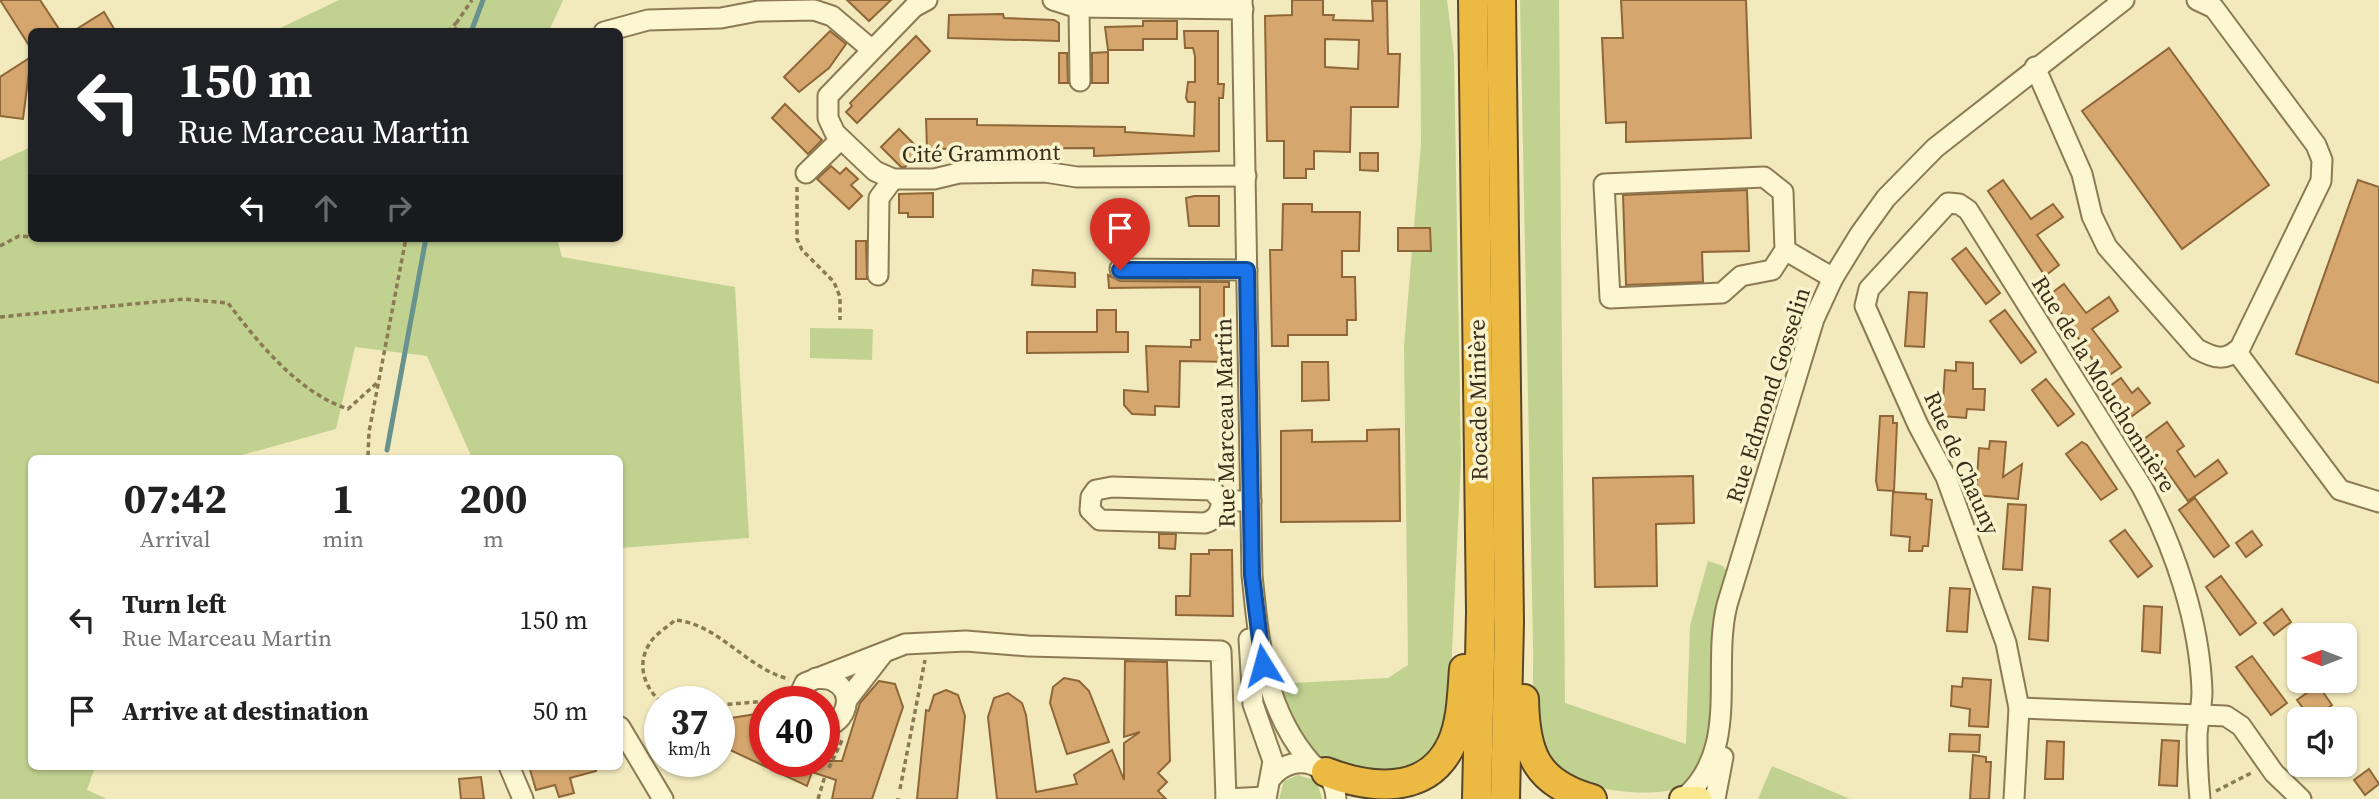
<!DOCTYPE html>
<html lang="en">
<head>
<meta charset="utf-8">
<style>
	:root { --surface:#fff; --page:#f2f2f2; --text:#222; --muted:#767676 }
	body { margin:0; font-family:"Source Serif 4",serif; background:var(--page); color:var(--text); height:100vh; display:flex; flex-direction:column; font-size:26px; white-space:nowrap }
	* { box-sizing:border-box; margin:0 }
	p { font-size:23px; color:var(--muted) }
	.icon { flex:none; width:38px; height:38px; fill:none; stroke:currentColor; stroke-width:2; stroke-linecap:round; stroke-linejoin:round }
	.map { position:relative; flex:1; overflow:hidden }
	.details { position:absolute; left:28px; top:455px; width:595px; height:315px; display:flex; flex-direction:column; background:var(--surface); border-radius:10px; box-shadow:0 2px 5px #0004 }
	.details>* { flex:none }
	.guide { position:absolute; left:28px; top:28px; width:595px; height:214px; border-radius:10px; box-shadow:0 2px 5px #0004; background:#202124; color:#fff; overflow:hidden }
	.needle { width:46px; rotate:270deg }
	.controls { position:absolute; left:2287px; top:623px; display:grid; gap:14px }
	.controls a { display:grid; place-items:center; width:70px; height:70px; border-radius:10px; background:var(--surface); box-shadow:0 2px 5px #0004; font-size:35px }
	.speed { position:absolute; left:644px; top:686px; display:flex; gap:14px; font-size:35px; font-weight:700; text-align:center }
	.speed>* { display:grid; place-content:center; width:91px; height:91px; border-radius:50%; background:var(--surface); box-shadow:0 2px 5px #0004; line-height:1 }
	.speed small { font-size:18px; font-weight:400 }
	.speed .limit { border:10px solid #d22; background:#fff; color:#111 }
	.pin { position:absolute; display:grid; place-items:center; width:60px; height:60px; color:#fff; margin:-72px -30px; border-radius:50% 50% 50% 0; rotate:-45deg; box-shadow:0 0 7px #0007 }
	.pin .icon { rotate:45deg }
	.me { position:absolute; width:77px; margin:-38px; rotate:352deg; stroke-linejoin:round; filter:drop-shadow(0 0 5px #0008) }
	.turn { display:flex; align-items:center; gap:24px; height:147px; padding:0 35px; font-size:32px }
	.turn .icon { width:91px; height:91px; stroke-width:2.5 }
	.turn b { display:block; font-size:49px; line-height:60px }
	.lanes { display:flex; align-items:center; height:66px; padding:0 35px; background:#0003; justify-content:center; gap:35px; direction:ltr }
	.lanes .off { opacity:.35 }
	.eta { display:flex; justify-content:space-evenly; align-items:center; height:119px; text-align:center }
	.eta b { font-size:42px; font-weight:700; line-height:49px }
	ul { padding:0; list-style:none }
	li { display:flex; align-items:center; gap:21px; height:91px; padding:0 35px }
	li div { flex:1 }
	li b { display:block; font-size:26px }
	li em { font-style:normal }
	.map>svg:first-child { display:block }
	.green { fill:#c0d190 }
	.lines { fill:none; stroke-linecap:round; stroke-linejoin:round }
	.stream { stroke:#67928d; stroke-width:5 }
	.building { fill:#d5a76e; stroke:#8e6637; stroke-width:2; fill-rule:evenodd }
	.minor-casing { stroke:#8c7a54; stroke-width:23 }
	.major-casing { stroke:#594629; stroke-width:28 }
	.highway-casing { stroke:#594629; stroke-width:32 }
	.path { stroke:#8c7a54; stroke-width:3.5; stroke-dasharray:5 3.5; stroke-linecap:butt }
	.minor { stroke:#fcf6d1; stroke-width:19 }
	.major { stroke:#fae88f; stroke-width:24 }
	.highway { stroke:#ecba43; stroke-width:28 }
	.route-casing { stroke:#114b97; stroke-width:18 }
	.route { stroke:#1a73e8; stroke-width:12 }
	.labels { text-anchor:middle; stroke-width:7; stroke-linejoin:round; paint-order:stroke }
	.street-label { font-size:23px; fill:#3a2e1a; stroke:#f9f3cd }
</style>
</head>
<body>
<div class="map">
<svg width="2379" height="799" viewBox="0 0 2379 799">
	<rect width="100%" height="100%" fill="#f2eabd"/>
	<g class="green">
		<polygon points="339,0 563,0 549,31 274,31"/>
		<polygon points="1420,0 1447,0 1454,56 1461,461 1449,715 1440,741 1425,759 1397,773 1340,770 1317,755 1296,735 1279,692 1293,683 1388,678 1408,665 1404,346 1421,144"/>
		<path d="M1520 0H1559L1565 703 1686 744 1690 626 1708 561 1723 566 1727 572C1714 615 1712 649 1712 693 1712 710 1716 736 1710 752 1706 766 1693 782 1680 788 1644 799 1564 791 1545 754 1529 723 1534 676 1533 643Z"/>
		<polygon points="31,147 32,238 557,238 562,257 735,287 749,538 620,548 620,458 472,458 427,356 355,347 336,429 231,458 32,458 32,766 95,767 87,790 107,799 0,799 0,161"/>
		<polygon points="810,328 873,329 872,360 810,358"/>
		<polygon points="1772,766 1850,799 1758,799"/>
		<polygon points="1298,775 1317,781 1322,799 1279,799 1284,781"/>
	</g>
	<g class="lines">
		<g class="stream">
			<polyline points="471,32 483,0"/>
			<polyline points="387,450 426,238"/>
		</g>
	</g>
	<g class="building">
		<polygon points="0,0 40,0 61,32 32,32 32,50"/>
		<polygon points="847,0 891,0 869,21"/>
		<path d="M1292 0H1323V15H1334L1333 20 1373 21 1372 1H1387L1388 54H1400L1398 107H1351L1350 152 1314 151V169H1306V178H1284V141H1267L1265 16 1292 15ZM1325 39 1359 40 1358 69 1325 67Z"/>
		<polygon points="1621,0 1746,0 1751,138 1626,142 1626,122 1606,123 1602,38 1623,38"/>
		<polygon points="104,12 116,32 72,32"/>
		<polygon points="1003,14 1004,18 1054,20 1059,23 1059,41 948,38 949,15"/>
		<polygon points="1143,21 1177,21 1177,39 1143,39 1143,50 1108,50 1105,27 1143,26"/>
		<polygon points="830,31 846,44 829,68 799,92 784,77"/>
		<polygon points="1184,31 1218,31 1218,84 1224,84 1223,98 1219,98 1219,151 1094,156 1094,148 927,149 926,119 977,119 977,125 1125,127 1125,132 1194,136 1195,102 1188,102 1186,98 1188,82 1195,82 1195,56 1193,48 1185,48"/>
		<polygon points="916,36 930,51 857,123 846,112 852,106 850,103"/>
		<polygon points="2169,48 2269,185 2182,249 2082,111"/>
		<polygon points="1108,52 1108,83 1092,83 1092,53"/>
		<polygon points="1059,53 1067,53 1068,83 1059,83"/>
		<polygon points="31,57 23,119 0,116 0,77"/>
		<polygon points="785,104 822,140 808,154 772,118"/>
		<polygon points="899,129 921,151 905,167 901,167 881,147"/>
		<polygon points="1360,153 1378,153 1378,171 1360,170"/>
		<polygon points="831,166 840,174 846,168 858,179 851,185 862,196 849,209 817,179"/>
		<polygon points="2003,180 2031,219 2053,204 2063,217 2037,235 2059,265 2045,276 1988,191"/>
		<polygon points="2358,180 2379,187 2379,383 2296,354"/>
		<polygon points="1747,190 1749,251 1702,252 1703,282 1626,285 1623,195"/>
		<polygon points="933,193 933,217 908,217 908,213 899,213 899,194"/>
		<polygon points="1194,196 1219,196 1219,226 1189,226 1186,198"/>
		<polygon points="1283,204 1312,204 1312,212 1360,212 1359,251 1342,251 1342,277 1355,277 1356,320 1347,320 1347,335 1288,335 1288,346 1272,346 1270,250 1282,250"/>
		<polygon points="1398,228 1430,228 1431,251 1398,251"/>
		<polygon points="856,241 866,241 867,279 856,279"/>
		<polygon points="1966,248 2000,293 1986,304 1952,259"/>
		<polygon points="1033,270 1075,273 1075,287 1032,285"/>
		<polygon points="1108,275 1120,281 1229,282 1229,287 1224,287 1224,338 1229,338 1230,362 1180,361 1179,407 1155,406 1155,415 1132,414 1124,405 1124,390 1148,392 1146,346 1191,347 1191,340 1200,340 1200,287 1109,288"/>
		<polygon points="2064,284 2086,313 2109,297 2118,311 2092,329 2121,367 2105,378 2049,295"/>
		<polygon points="1909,292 1927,293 1924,347 1905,346"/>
		<polygon points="1097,310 1116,310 1116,332 1128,332 1128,352 1027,353 1027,332 1097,332"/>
		<polygon points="2005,310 2036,352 2021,363 1990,321"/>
		<polygon points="1302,362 1328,362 1329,400 1302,401"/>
		<polygon points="1956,362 1973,363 1973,389 1985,389 1984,410 1967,409 1966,418 1942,416 1945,370 1956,371"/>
		<polygon points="2121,378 2132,393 2138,388 2150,403 2128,419 2106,389"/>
		<polygon points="2046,379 2074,414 2058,426 2032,390"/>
		<polygon points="1880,416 1893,416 1893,423 1897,423 1894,491 1878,490 1876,481"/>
		<polygon points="2167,422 2184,446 2177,451 2195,477 2218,460 2227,473 2188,501 2144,439"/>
		<polygon points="1399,429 1400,521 1281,522 1281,431 1312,430 1312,442 1367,441 1367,430"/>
		<polygon points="1990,441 2006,442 2003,477 2022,464 2018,499 1976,495 1979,448 1989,449"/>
		<polygon points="2082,442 2087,445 2117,489 2101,500 2066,454"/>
		<polygon points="1693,476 1694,523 1656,524 1657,586 1595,587 1593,478"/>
		<polygon points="1893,492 1926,494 1926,499 1932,500 1928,546 1923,546 1922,551 1909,551 1910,537 1891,535"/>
		<polygon points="2195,498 2229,546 2214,557 2179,510"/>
		<polygon points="2008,504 2026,505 2022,570 2003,569"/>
		<polygon points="2125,530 2152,566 2138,577 2110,541"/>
		<polygon points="2252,531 2262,545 2246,557 2236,543"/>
		<polygon points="1159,534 1176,534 1175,549 1159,548"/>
		<polygon points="1209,550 1232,550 1233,616 1176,615 1176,596 1190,596 1191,554 1209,554"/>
		<polygon points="2221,576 2256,623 2240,635 2206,587"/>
		<polygon points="2033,587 2050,589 2048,641 2029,639"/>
		<polygon points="1950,588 1970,589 1967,632 1947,631"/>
		<polygon points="2144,606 2162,607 2160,653 2142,651"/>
		<polygon points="2282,609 2291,622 2274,635 2264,623"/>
		<polygon points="2252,656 2287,703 2271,715 2236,667"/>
		<polygon points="1125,661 1167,662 1170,761 1158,773 1167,782 1158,791 1166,799 997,799 988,717 994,698 1008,693 1022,703 1026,715 1036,792 1077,784 1074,775 1112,750 1124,780 1124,743 1140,732 1124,737"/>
		<polygon points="1064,678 1079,681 1089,691 1109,742 1067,754 1050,703 1053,687"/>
		<polygon points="1963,678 1991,680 1988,727 1969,726 1970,709 1951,706 1952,686 1962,687"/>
		<polygon points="879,681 895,684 903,707 872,799 832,799 836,780 812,772 807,786 730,750 722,738 723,726 731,718 756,714 754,721 765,726 765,761 842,761 860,703"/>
		<polygon points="2318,685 2332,705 2327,709 2334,719 2311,719 2297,700"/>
		<polygon points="946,690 958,695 965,716 957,799 917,799 926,710 929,711 934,695"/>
		<polygon points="1950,734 1980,735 1979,752 1949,751"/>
		<polygon points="2162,740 2179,741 2177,786 2159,785"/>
		<polygon points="2047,741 2064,742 2063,779 2045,779"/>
		<polygon points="1973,755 1986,757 1986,762 1991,762 1989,799 1970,799"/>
		<polygon points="529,766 596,766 596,771 570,778 574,793 559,797 555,785 536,790"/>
		<polygon points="2369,769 2379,784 2365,795 2354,780"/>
		<polygon points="481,777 484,799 461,799 459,779"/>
	</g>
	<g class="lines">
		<defs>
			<g id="minor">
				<polyline points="927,0 914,7 828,96 828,118 835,133 875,171 893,179 934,179 959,173 1045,172 1077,177 1246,176"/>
				<polyline points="1053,0 1075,7 1243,9"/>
				<path d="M1242 0 1252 575C1259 643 1264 710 1312 764"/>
				<polyline points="1079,7 1080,81"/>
				<polyline points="604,32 648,20 721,18 758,11 814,10 832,16 871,49"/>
				<path d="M2035 67 2082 174 2092 216 2107 247 2197 349C2214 358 2225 362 2240 348L2321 181 2322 160 2316 145 2214 8 2197 0"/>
				<polyline points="806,173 841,139"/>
				<polyline points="1785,250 1772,270 1741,276 1722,293 1610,298 1604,184 1764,177 1783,192 1785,250 1833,278"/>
				<polyline points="1120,269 1247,270"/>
				<polyline points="878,275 879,198 893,179"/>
				<polyline points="2236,351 2340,490 2379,502"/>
				<path d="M1222 501C1220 513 1217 519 1205 523L1100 520 1090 510 1091 497 1096 490 1112 487 1212 490 1222 501H1251"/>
				<polyline points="1249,639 1253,704 1273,761 1266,799"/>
				<path d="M816 678C821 679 828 678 833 681 856 692 847 723 824 727"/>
				<polyline points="847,700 882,655"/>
				<polyline points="796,702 805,683 905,644 966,641 1028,646 1221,651 1226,799"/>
				<polyline points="2019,708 2226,716 2241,726 2274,773 2301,799"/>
				<polyline points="620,727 663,799"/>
				<polyline points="509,766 523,799"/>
				<path d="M1272 777C1295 750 1335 764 1336 799"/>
				<path d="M1684 798C1741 749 1711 670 1727 605L1814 319 1833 278 1860 234 1886 198 1935 148 2124 0"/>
				<polyline points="1226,799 1266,797"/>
				<polyline points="1715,799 1723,757"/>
				<path d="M2014 799 2019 708 2006 643 1946 477 1918 425 1865 306 1869 289 1948 203 1959 204 1968 210 2142 487C2175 548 2200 623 2202 692 2202 706 2198 720 2197 735 2197 756 2198 778 2200 799"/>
			</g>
			<polyline id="major" points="1682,799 1699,799"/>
			<g id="highway">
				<polyline points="1473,0 1481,612 1477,799"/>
				<polyline points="1501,0 1509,622 1505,799"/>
				<path d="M1524 699C1525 754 1536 783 1592 799"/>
				<path d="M1326 772C1370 789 1428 796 1452 743 1462 720 1462 693 1464 669"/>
			</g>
		</defs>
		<use href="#minor" class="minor-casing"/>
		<use href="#major" class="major-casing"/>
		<use href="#highway" class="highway-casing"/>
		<g class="path">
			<polyline points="448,32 456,23"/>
			<polyline points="455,32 457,22 472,0"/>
			<polyline points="797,187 797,239 802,250 834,282 840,297 840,320"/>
			<polyline points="38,238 67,238"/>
			<polyline points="0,246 19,236 32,237"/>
			<path d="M0 317 184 299 228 303C259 344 299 393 348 409L378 382"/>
			<polyline points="360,458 368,456 369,432 406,238"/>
			<path d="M661 702C644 687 636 664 650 643 655 634 668 627 675 620 719 624 747 669 789 679"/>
			<polyline points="719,705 780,700"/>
			<polyline points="829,768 843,738"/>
			<polyline points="900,789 925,660"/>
			<polyline points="2216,791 2253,772"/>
			<polyline points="818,799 825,776"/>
			<polyline points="898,799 898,798"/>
		</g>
		<use href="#minor" class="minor"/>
		<use href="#major" class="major"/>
		<use href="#highway" class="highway"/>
	</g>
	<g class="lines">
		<defs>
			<polyline id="route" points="1120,270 1247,270 1252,575 1263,665"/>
		</defs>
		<use href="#route" class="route-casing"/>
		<use href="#route" class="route"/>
	</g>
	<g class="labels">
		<g class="street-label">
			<text transform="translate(981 153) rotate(-1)" y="8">Cité Grammont</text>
			<text transform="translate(2104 384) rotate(58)" y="8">Rue de la Mouchonnière</text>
			<text transform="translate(1768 395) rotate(-72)" y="8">Rue Edmond Gosselin</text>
			<text transform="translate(1478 400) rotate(-91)" y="8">Rocade Minière</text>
			<text transform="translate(1225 423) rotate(-91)" y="8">Rue Marceau Martin</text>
			<text transform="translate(1962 463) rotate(66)" y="8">Rue de Chauny</text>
		</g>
	</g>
</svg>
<div class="controls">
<a><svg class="needle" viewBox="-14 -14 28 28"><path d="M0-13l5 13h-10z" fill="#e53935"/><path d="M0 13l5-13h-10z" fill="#767676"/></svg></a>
<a><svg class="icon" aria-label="sound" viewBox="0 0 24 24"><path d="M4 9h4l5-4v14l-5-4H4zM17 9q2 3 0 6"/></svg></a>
</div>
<div class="speed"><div>37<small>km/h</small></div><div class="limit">40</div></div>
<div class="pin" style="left:1120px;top:270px;background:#d93025"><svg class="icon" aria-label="arrive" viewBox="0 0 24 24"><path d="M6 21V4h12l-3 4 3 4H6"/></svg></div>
<svg class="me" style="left:1263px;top:665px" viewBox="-20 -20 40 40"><path d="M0-17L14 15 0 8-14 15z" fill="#1a73e8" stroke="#fff" stroke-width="4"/></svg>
<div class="guide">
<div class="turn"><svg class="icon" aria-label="left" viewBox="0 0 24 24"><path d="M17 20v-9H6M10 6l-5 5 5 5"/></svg><div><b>150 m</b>Rue Marceau Martin</div></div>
<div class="lanes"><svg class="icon" aria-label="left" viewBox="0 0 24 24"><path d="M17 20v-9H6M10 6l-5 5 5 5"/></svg><svg class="icon off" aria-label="ahead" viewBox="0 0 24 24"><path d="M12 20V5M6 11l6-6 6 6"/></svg><svg class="icon off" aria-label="right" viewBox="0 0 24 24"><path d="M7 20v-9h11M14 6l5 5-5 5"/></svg></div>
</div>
<section class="details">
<div class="eta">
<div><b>07:42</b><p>Arrival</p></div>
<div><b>1</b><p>min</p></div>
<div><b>200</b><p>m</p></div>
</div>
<ul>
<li><svg class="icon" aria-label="left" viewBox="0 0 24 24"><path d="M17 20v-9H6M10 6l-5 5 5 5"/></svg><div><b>Turn left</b><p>Rue Marceau Martin</p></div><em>150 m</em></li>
<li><svg class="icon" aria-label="arrive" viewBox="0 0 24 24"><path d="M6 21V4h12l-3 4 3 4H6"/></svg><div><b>Arrive at destination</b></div><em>50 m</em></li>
</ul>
</section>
</div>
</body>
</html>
